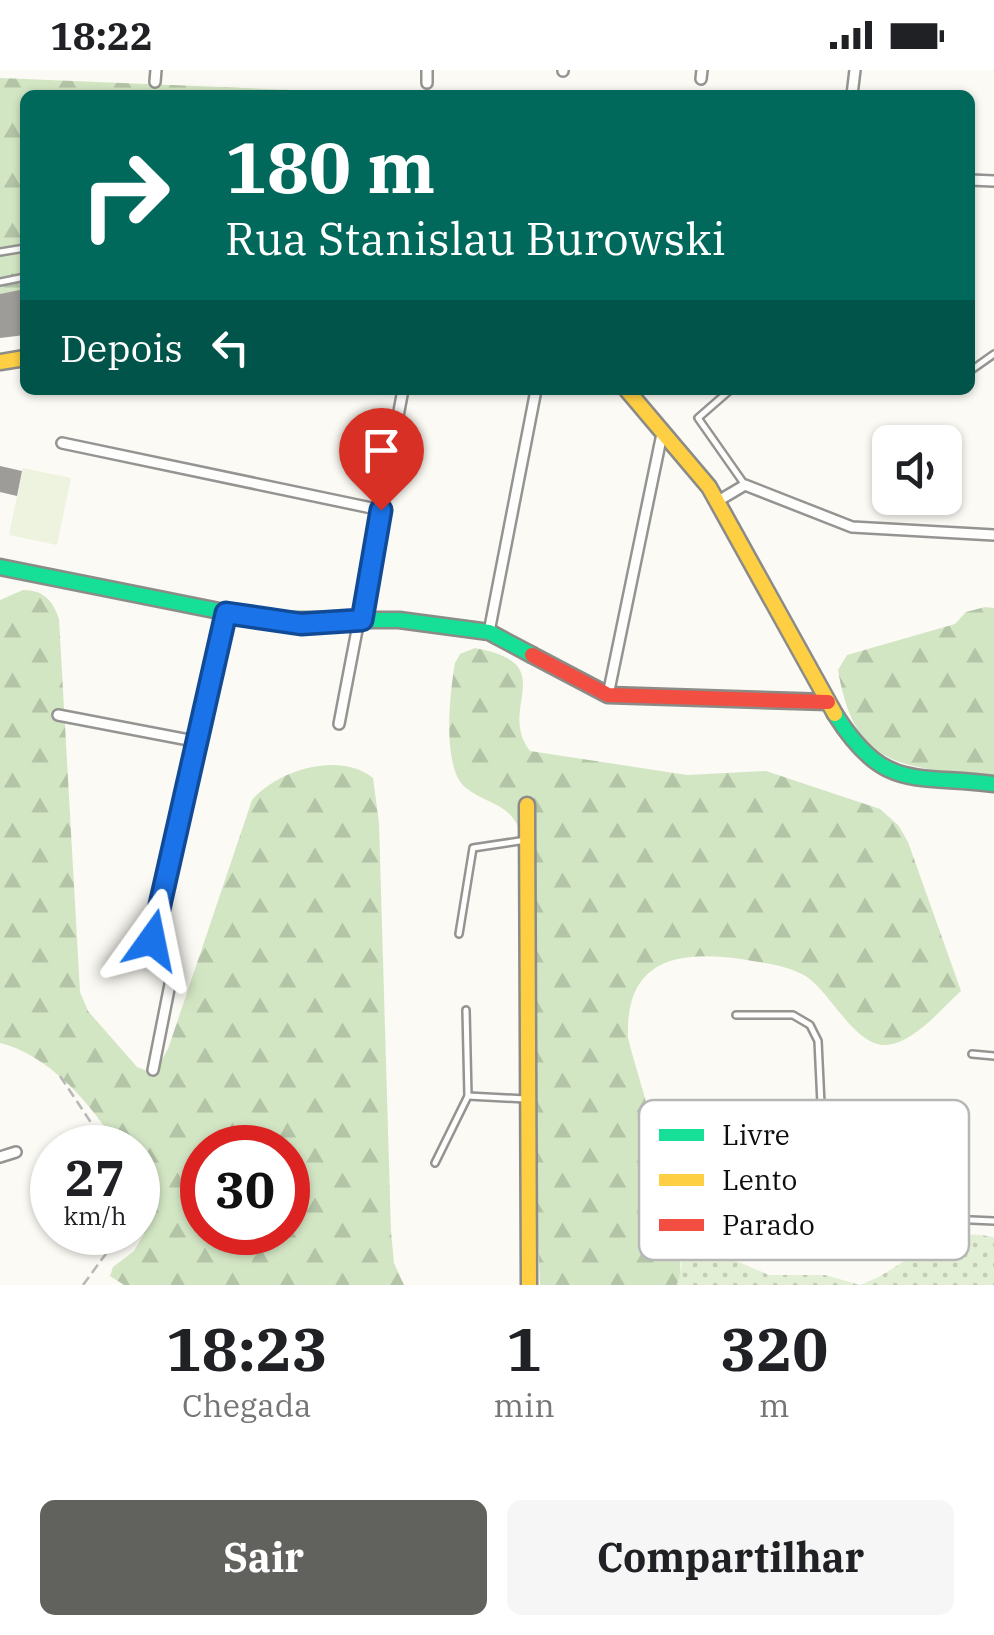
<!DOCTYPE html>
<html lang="pt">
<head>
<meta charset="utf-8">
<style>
	:root { --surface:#fff; --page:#f6f6f6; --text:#202124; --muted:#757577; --accent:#61615e }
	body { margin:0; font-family:"IBM Plex Serif",serif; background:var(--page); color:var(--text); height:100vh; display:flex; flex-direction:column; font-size:38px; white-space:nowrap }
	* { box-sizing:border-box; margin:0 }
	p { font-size:32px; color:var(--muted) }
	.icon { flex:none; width:55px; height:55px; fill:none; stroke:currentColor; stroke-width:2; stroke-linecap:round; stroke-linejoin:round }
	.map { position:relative; height:1215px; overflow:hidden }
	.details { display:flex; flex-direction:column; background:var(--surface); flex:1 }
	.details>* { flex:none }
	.banner { position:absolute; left:20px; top:20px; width:955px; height:305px; border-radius:15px; box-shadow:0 2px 8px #0004; background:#00695c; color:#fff; overflow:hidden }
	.controls { position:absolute; left:872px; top:355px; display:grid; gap:20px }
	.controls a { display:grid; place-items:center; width:90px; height:90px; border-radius:15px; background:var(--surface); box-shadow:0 2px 8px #0004; font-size:50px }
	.speed { position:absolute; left:30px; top:1055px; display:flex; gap:20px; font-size:50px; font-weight:700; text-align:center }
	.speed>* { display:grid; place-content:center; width:130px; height:130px; border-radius:50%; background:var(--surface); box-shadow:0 2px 8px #0004; line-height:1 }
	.speed small { font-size:25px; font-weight:400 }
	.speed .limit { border:15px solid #d22; background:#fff; color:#111 }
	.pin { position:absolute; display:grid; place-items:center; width:85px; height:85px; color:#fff; margin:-102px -42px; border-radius:50% 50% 50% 0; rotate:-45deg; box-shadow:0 0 10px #0007 }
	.pin .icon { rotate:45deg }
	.me { position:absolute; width:110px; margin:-55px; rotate:12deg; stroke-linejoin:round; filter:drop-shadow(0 0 8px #0008) }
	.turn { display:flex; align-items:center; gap:35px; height:210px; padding:0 40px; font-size:45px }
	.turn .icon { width:130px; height:130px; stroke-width:2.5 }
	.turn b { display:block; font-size:70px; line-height:85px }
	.then { display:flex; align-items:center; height:95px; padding:0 40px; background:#0003; gap:20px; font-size:38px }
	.eta { display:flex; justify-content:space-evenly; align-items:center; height:170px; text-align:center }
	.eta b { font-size:60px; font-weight:800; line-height:70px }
	.primary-button { display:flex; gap:20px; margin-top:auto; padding:20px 40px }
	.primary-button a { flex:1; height:115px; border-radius:15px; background:var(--accent); color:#fff; font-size:40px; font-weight:800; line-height:115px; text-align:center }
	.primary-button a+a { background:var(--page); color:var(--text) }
	.status { display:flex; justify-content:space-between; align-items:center; height:70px; padding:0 50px; background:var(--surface); direction:ltr }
	.status svg { height:28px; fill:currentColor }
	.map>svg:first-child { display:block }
	.grass { fill:url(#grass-dots) }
	.forest { fill:url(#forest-firs); fill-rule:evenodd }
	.pitch { fill:#edf3df }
	.building { fill:#9e9c99 }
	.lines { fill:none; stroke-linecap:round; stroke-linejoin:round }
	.lane-casing { stroke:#959492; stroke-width:10 }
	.street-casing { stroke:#959492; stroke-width:14 }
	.fast-casing { stroke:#8b8b88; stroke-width:19 }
	.slow-casing { stroke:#8b8b88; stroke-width:19 }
	.jam-casing { stroke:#8b8b88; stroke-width:19 }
	.path { stroke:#b8b8b7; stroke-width:2.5; stroke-dasharray:10 5; stroke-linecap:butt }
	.lane { stroke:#fefefd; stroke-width:5 }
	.street { stroke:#fefefd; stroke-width:9 }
	.fast { stroke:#16e098; stroke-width:14 }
	.slow { stroke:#ffcf43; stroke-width:14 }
	.jam { stroke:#f24e42; stroke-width:14 }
	.route-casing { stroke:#114b97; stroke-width:25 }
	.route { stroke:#1a73e8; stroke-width:18 }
	.key { fill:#fff; stroke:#b7b7b7; stroke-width:2.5 }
	.key-label { font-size:28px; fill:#0e0e0e }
</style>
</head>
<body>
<div class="status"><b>18:22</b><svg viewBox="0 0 49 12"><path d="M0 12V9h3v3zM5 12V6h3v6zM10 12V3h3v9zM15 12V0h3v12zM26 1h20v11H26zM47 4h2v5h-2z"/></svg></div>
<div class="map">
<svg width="994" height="1215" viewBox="0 0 994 1215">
	<defs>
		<pattern id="grass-dots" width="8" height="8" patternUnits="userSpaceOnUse" patternTransform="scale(2.5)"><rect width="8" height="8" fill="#e3efd5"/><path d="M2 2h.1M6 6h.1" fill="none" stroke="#c2ccb6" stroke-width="1.8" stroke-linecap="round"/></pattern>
		<pattern id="forest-firs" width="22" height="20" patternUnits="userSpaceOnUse" patternTransform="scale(2.5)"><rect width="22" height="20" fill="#d3e6c4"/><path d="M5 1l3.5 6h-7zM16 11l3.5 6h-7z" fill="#b4c4a7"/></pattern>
	</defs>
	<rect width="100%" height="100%" fill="#fbfaf4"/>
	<path class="grass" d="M665 1103 734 1190 769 1205H825L860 1215C915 1195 927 1154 994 1167V1215H676L682 1195Z"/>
	<g class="forest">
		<polygon points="0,8 391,24 393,25 25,25 25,222 0,225"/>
		<path d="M23 520C44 520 53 531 59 549L80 922 88 941 137 997 147 1001 158 996 168 979 252 730C278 700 339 681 373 708L379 753 391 1162 394 1193 404 1215H124L110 1206 113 1197 134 1181 144 1164 138 1127V1078L117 1077C94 1036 48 984 0 973V530ZM202 1078H288V1162H202Z"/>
		<path d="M985 537 994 538V709C905 694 855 703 838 600L847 585 955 554 966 542Z"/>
		<path d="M475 578C563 594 496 638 530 681L687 705 766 701 880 739 898 755 908 772 961 921C941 939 915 972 887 975 855 977 831 923 807 907 788 895 763 893 741 889 676 880 625 890 628 968 638 1009 697 1187 676 1215H540L520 761C510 733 486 734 466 718 441 699 450 621 455 593L460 584Z"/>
	</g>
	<polygon class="pitch" points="23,398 71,408 57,475 9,465"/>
	<g class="building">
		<polygon points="25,219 25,265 0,268 0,224"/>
		<polygon points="0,396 22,401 17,426 0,422"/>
	</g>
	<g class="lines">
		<defs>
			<g id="lane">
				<polyline points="0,182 25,178"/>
				<polyline points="0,212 25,207"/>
				<polyline points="970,301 994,284"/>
				<polyline points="729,321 698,348 745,415"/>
				<polyline points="459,864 473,778 526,770"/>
				<polyline points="736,945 793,945 810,955 818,971 821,1034 803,1112 812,1133 882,1146 994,1151"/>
				<polyline points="972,984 994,986"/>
				<polyline points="468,1026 525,1029"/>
				<polyline points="435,1093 468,1026 466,940"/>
			</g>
			<g id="street">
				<polyline points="427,0 427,13"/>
				<polyline points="563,1 563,0"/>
				<polyline points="701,9 702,0"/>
				<polyline points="155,12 156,0"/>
				<polyline points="852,25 855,0"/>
				<polyline points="970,110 994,111"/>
				<polyline points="62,373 381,440"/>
				<polyline points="718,431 745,415 852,457 994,465"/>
				<polyline points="489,562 536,320"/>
				<polyline points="608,625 663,359"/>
				<polyline points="58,645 194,671"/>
				<polyline points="339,654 403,320"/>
				<polyline points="153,1000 171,909 152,870 226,543"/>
				<polyline points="0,1087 16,1082"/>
			</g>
			<g id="fast">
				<polyline points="0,497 264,550 399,550 489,562 532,585"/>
				<path d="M835 644C884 722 914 704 994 714"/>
			</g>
			<g id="slow">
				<polyline points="0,292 25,288"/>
				<polyline points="627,320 709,417 835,644"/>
				<polyline points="527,735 529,1215"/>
			</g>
			<polyline id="jam" points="532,585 608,625 828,632"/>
		</defs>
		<use href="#lane" class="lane-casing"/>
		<use href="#street" class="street-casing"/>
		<use href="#fast" class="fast-casing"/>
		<use href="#slow" class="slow-casing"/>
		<use href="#jam" class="jam-casing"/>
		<g class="path">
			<polyline points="60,1006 108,1078"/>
			<polyline points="83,1215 122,1162"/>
		</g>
		<use href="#lane" class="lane"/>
		<use href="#street" class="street"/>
		<use href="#fast" class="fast"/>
		<use href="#slow" class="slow"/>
		<use href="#jam" class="jam"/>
	</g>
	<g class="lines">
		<defs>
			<polyline id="route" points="152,870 226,543 301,554 362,550 381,440"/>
		</defs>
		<use href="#route" class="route-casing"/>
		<use href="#route" class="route"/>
	</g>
	<rect x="639" y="1030" width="330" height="160" rx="15" class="key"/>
	<rect x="659" y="1059" width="45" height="12" fill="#16e098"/>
	<rect x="659" y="1104" width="45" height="12" fill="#ffcf43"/>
	<rect x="659" y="1149" width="45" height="12" fill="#f24e42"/>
	<g class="key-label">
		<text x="722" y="1075">Livre</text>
		<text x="722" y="1120">Lento</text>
		<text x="722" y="1165">Parado</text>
	</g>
</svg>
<div class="controls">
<a><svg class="icon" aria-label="sound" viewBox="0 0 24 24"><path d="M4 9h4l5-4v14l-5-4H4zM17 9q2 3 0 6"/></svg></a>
</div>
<div class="speed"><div>27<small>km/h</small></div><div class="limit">30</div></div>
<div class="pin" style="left:381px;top:440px;background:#d93025"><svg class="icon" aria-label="arrive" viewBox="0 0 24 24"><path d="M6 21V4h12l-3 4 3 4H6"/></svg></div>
<svg class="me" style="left:152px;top:870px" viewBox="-20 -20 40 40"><path d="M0-17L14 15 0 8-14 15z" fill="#1a73e8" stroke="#fff" stroke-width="4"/></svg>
<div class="banner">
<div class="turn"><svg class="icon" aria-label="right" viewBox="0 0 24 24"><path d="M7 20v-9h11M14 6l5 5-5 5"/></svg><div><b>180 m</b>Rua Stanislau Burowski</div></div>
<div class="then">Depois<svg class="icon" aria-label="left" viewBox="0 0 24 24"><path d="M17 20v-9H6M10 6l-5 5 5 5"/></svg></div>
</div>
</div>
<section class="details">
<div class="eta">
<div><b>18:23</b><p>Chegada</p></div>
<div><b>1</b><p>min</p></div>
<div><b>320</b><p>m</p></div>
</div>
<div class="primary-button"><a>Sair</a><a>Compartilhar</a></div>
</section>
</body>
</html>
